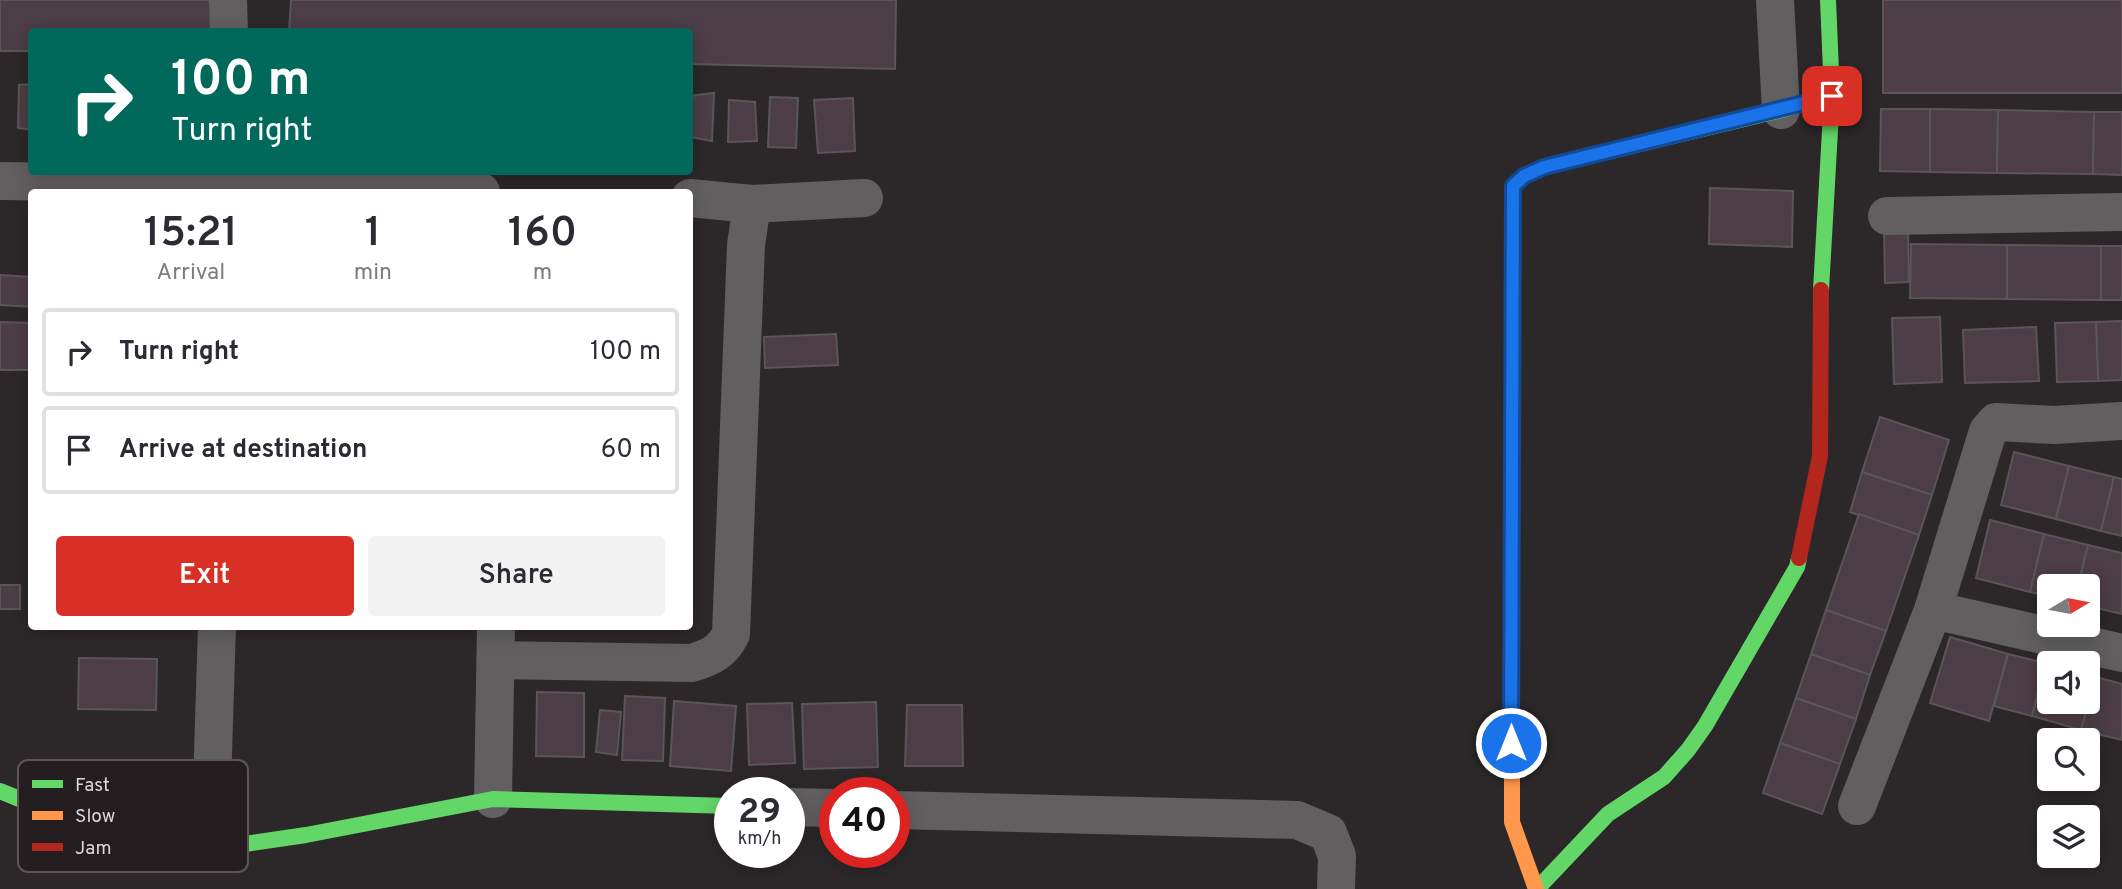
<!DOCTYPE html>
<html lang="en">
<head>
<meta charset="utf-8">
<style>
	:root { --surface:#fff; --page:#f2f2f3; --text:#2b2b33; --muted:#7c7c81; --line:#e1e1e2; --accent:#d93025 }
	body { margin:0; font-family:Overpass,sans-serif; background:var(--page); color:var(--text); height:100vh; display:flex; flex-direction:column; font-size:26px; white-space:nowrap }
	* { box-sizing:border-box; margin:0 }
	p { font-size:23px; color:var(--muted) }
	.icon { flex:none; width:38px; height:38px; fill:none; stroke:currentColor; stroke-width:2; stroke-linecap:round; stroke-linejoin:round }
	.map { position:relative; flex:1; overflow:hidden }
	.sheet { position:absolute; left:28px; top:189px; width:665px; height:441px; display:flex; flex-direction:column; background:var(--surface); border-radius:7px; box-shadow:0 4px 18px #0003 }
	.sheet>* { flex:none }
	.top-card { position:absolute; left:28px; top:28px; width:665px; height:147px; border-radius:7px; box-shadow:0 4px 18px #0003; background:#00695c; color:#fff; overflow:hidden }
	.needle { width:46px; rotate:80deg }
	.controls { position:absolute; left:2037px; top:574px; display:grid; gap:14px }
	.controls a { display:grid; place-items:center; width:63px; height:63px; border-radius:7px; background:var(--surface); box-shadow:0 4px 18px #0003; font-size:35px }
	.speed { position:absolute; left:714px; top:777px; display:flex; gap:14px; font-size:35px; font-weight:700; text-align:center }
	.speed>* { display:grid; place-content:center; width:91px; height:91px; border-radius:50%; background:var(--surface); box-shadow:0 4px 18px #0003; line-height:1 }
	.speed small { font-size:18px; font-weight:400 }
	.speed .limit { border:10px solid #d22; background:#fff; color:#111 }
	.pin { position:absolute; display:grid; place-items:center; width:60px; height:60px; color:#fff; margin:-30px; border-radius:14px; box-shadow:0 4px 10px #0006 }
	.me { position:absolute; width:77px; margin:-38px; rotate:0deg; stroke-linejoin:round; filter:drop-shadow(0 0 5px #0008) }
	.turn { display:flex; align-items:center; gap:24px; height:147px; padding:0 28px; font-size:32px }
	.turn .icon { width:91px; height:91px; stroke-width:2.5 }
	.turn b { display:block; font-size:49px; line-height:60px }
	.eta { display:flex; justify-content:space-evenly; align-items:center; height:119px; text-align:center }
	.eta b { font-size:42px; font-weight:600; line-height:49px }
	.cta { display:flex; gap:14px; margin-top:auto; padding:14px 28px }
	.cta a { flex:1; height:80px; border-radius:7px; background:var(--accent); color:#fff; font-size:28px; font-weight:600; line-height:80px; text-align:center }
	.cta a+a { background:var(--page); color:var(--text) }
	ul { padding:0; list-style:none }
	li { display:flex; align-items:center; gap:21px; height:88px; margin:0 14px 10px; padding:0 14px; border:4px solid var(--line); border-radius:7px }
	li div { flex:1 }
	li b { display:block; font-size:26px }
	li em { font-style:normal }
	.map>svg:first-child { display:block }
	.building { fill:#4d3d46; stroke:#5a5658; stroke-width:2 }
	.lines { fill:none; stroke-linecap:round; stroke-linejoin:round }
	.street { stroke:#625f60; stroke-width:38 }
	.fast { stroke:#63d668; stroke-width:16 }
	.slow { stroke:#ff974d; stroke-width:16 }
	.jam { stroke:#b3261e; stroke-width:16 }
	.route-casing { stroke:#114b97; stroke-width:18 }
	.route { stroke:#1a73e8; stroke-width:12 }
	.key { fill:#241d20; stroke:#5b5558; stroke-width:2 }
	.key-label { font-size:19px; fill:#dcd7d9 }
</style>
</head>
<body>
<div class="map">
<svg width="2122" height="889" viewBox="0 0 2122 889">
	<rect width="100%" height="100%" fill="#2c282a"/>
	<g class="building">
		<polygon points="0,0 221,0 221,32 32,32 32,51 0,51"/>
		<polygon points="291,0 896,0 895,69 690,64 690,32 289,32"/>
		<rect x="1883" y="0" width="239" height="93"/>
		<polygon points="32,84 32,130 18,128 19,85"/>
		<polygon points="714,93 712,141 690,137 690,96"/>
		<polygon points="770,97 798,98 796,148 768,147"/>
		<polygon points="853,98 855,151 818,153 814,100"/>
		<polygon points="729,100 755,102 757,141 728,142"/>
		<polygon points="1881,109 1930,109 1930,172 1880,171"/>
		<polygon points="1930,109 1998,110 1997,173 1930,172"/>
		<polygon points="1998,110 2094,112 2093,174 1997,173"/>
		<polygon points="2094,112 2122,112 2122,175 2093,174"/>
		<polygon points="1710,188 1793,191 1792,247 1709,244"/>
		<polygon points="1884,228 1908,228 1909,282 1885,283"/>
		<polygon points="1911,244 2007,245 2007,299 1910,298"/>
		<polygon points="2007,245 2101,246 2101,300 2007,299"/>
		<rect x="2101" y="246" width="21" height="54"/>
		<polygon points="0,275 32,277 32,307 0,305"/>
		<polygon points="1940,317 1942,382 1894,384 1892,318"/>
		<polygon points="2122,321 2122,380 2098,381 2096,322"/>
		<polygon points="0,322 32,323 32,370 0,370"/>
		<polygon points="2096,322 2098,381 2057,382 2055,323"/>
		<polygon points="2036,327 2039,381 1965,383 1963,330"/>
		<polygon points="836,334 838,365 765,368 764,337"/>
		<polygon points="1880,417 1949,440 1932,495 1862,472"/>
		<polygon points="2014,452 2069,466 2056,519 2001,505"/>
		<polygon points="2069,466 2114,477 2101,531 2056,519"/>
		<polygon points="1862,472 1932,495 1919,535 1850,512"/>
		<polygon points="2114,477 2122,479 2122,536 2101,531"/>
		<polygon points="1859,514 1919,535 1886,631 1826,610"/>
		<polygon points="1990,520 2044,534 2030,592 1976,578"/>
		<polygon points="2044,534 2088,545 2078,586 2049,586 2049,596 2030,592"/>
		<polygon points="2088,545 2122,553 2122,614 2088,606 2088,586 2078,586"/>
		<rect x="0" y="585" width="20" height="24"/>
		<polygon points="1826,610 1886,631 1870,675 1811,654"/>
		<polygon points="1950,637 2008,654 1989,721 1930,703"/>
		<polygon points="1811,654 1870,675 1856,719 1796,698"/>
		<polygon points="2008,654 2046,663 2032,716 1994,706"/>
		<polygon points="79,658 157,659 156,710 78,709"/>
		<polygon points="2046,663 2049,664 2049,702 2088,702 2088,675 2096,677 2081,730 2032,716"/>
		<polygon points="2096,677 2122,684 2122,740 2081,730"/>
		<polygon points="537,692 584,693 584,757 536,756"/>
		<polygon points="625,696 665,698 663,761 622,760"/>
		<polygon points="1796,698 1856,719 1840,764 1780,743"/>
		<polygon points="674,701 736,706 731,771 670,766"/>
		<polygon points="876,702 878,767 804,769 802,704"/>
		<polygon points="792,703 795,763 749,765 747,704"/>
		<polygon points="907,705 962,705 963,766 905,766"/>
		<polygon points="600,710 621,712 617,755 596,752"/>
		<polygon points="1780,743 1840,764 1822,814 1763,793"/>
	</g>
	<g class="lines">
		<g class="street">
			<polyline points="228,0 229,32"/>
			<polyline points="1775,0 1781,110"/>
			<polyline points="0,181 232,184 481,192"/>
			<polyline points="752,204 864,198"/>
			<polyline points="1887,216 2122,212"/>
			<polyline points="1933,610 2122,653"/>
			<path d="M496 660 692 663C711 657 722 652 731 634L746 245 752 204 690 198"/>
			<polyline points="493,799 496,626"/>
			<polyline points="1857,806 1933,610 1988,431 1996,422 2054,425 2122,421"/>
			<polyline points="789,807 835,808"/>
			<polyline points="894,810 1297,820 1328,833 1337,856 1336,889"/>
			<polyline points="210,849 217,626"/>
		</g>
		<g class="fast">
			<polyline points="1821,290 1832,95 1828,0"/>
			<polyline points="1512,412 1513,186 1524,176 1544,167 1781,110 1832,95"/>
			<polyline points="0,791 85,826 210,849 306,835 493,799 730,806"/>
			<polyline points="1537,889 1608,814 1664,777 1688,750 1705,726 1797,567 1799,558"/>
		</g>
		<polyline class="slow" points="1512,412 1512,822 1536,889"/>
		<polyline class="jam" points="1799,558 1820,456 1821,290"/>
	</g>
	<g class="lines">
		<defs>
			<polyline id="route" points="1511,743 1513,186 1524,176 1544,167 1832,96"/>
		</defs>
		<use href="#route" class="route-casing"/>
		<use href="#route" class="route"/>
	</g>
	<rect x="18" y="760" width="230" height="112" rx="10" class="key"/>
	<rect x="32" y="780" width="31" height="8" fill="#63d668"/>
	<rect x="32" y="811" width="31" height="9" fill="#ff974d"/>
	<rect x="32" y="843" width="31" height="8" fill="#b3261e"/>
	<g class="key-label">
		<text x="75" y="791">Fast</text>
		<text x="75" y="822">Slow</text>
		<text x="75" y="854">Jam</text>
	</g>
</svg>
<div class="controls">
<a><svg class="needle" viewBox="-14 -14 28 28"><path d="M0-13l5 13h-10z" fill="#e53935"/><path d="M0 13l5-13h-10z" fill="#7c7c81"/></svg></a>
<a><svg class="icon" aria-label="sound" viewBox="0 0 24 24"><path d="M4 9h4l5-4v14l-5-4H4zM17 9q2 3 0 6"/></svg></a>
<a><svg class="icon" aria-label="search" viewBox="0 0 24 24"><circle cx="10" cy="10" r="6"/><path d="M15 15l6 6"/></svg></a>
<a><svg class="icon" aria-label="layers" viewBox="0 0 24 24"><path d="M12 4l9 5-9 5-9-5zM3 14l9 5 9-5"/></svg></a>
</div>
<div class="speed"><div>29<small>km/h</small></div><div class="limit">40</div></div>
<div class="pin" style="left:1832px;top:96px;background:#d93025"><svg class="icon" aria-label="arrive" viewBox="0 0 24 24"><path d="M6 21V4h12l-3 4 3 4H6"/></svg></div>
<svg class="me" style="left:1511px;top:743px" viewBox="-20 -20 40 40"><circle r="17" fill="#1a73e8" stroke="#fff" stroke-width="3"/><path d="M0-11L8 9 0 5-8 9z" fill="#fff"/></svg>
<div class="top-card">
<div class="turn"><svg class="icon" aria-label="right" viewBox="0 0 24 24"><path d="M7 20v-9h11M14 6l5 5-5 5"/></svg><div><b>100 m</b>Turn right</div></div>
</div>
<section class="sheet">
<div class="eta">
<div><b>15:21</b><p>Arrival</p></div>
<div><b>1</b><p>min</p></div>
<div><b>160</b><p>m</p></div>
</div>
<ul>
<li><svg class="icon" aria-label="right" viewBox="0 0 24 24"><path d="M7 20v-9h11M14 6l5 5-5 5"/></svg><div><b>Turn right</b></div><em>100 m</em></li>
<li><svg class="icon" aria-label="arrive" viewBox="0 0 24 24"><path d="M6 21V4h12l-3 4 3 4H6"/></svg><div><b>Arrive at destination</b></div><em>60 m</em></li>
</ul>
<div class="cta"><a>Exit</a><a>Share</a></div>
</section>
</div>
</body>
</html>
